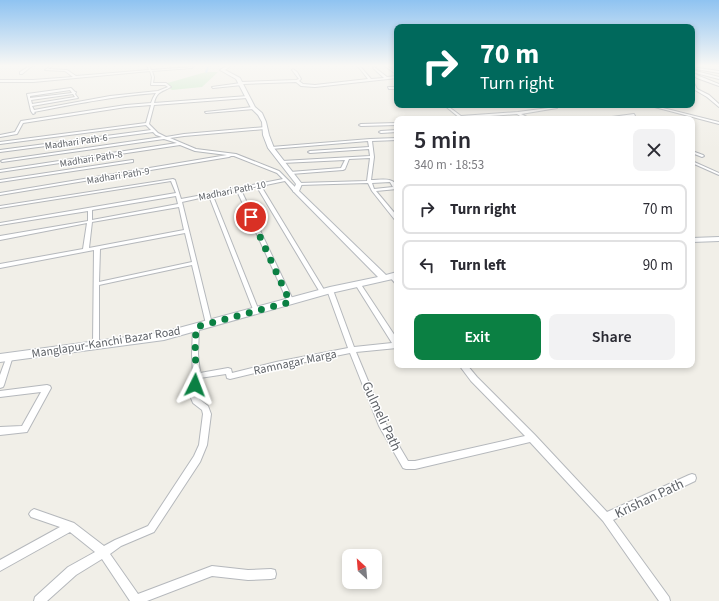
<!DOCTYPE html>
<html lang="en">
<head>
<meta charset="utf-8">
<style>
	:root { --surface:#fff; --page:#f2f2f3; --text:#2b2b33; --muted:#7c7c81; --line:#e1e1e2; --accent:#0b8043 }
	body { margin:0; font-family:"Source Sans 3",sans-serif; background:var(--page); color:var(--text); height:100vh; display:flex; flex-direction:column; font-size:15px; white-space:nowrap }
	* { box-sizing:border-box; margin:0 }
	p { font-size:13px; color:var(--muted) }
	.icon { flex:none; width:22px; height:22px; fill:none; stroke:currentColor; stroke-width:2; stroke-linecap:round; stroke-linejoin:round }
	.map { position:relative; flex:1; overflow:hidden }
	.drawer { position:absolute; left:394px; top:116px; width:301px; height:252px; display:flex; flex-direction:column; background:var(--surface); border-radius:8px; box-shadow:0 2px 6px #0003 }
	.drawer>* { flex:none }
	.hud { position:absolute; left:394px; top:24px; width:301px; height:84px; border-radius:8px; box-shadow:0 2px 6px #0003; background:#00695c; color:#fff; overflow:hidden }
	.needle { width:26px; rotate:334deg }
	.controls { position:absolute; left:342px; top:549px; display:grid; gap:8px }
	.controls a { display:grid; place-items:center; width:40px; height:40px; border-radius:8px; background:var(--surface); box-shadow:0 2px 6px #0003; font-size:20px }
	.pin { position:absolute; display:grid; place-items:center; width:34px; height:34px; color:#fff; margin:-17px; border:2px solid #fff; border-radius:50%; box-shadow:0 1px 4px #0007 }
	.me { position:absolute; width:44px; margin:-22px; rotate:3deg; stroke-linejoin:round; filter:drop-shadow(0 0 3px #0008) }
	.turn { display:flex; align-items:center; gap:14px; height:84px; padding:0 20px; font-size:18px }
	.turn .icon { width:52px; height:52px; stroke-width:2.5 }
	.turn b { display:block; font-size:28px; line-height:34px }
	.round { display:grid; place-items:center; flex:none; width:42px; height:42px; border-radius:8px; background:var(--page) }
	.headline { display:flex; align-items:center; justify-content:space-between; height:68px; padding:0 20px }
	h1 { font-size:24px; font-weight:600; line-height:30px }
	.cta { display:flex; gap:8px; margin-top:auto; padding:8px 20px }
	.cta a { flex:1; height:46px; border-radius:8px; background:var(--accent); color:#fff; font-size:16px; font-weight:600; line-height:46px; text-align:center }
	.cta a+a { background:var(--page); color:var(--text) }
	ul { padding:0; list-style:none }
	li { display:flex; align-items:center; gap:12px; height:50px; margin:0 8px 6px; padding:0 12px; border:2px solid var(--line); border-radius:8px }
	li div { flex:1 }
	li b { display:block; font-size:15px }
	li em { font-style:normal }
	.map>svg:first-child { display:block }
	.green { fill:#c5e8c5 }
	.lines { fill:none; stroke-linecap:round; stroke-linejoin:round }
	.canal { fill:#aadaff; fill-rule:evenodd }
	.street-casing { stroke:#b5b8bc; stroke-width:2 }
	.secondary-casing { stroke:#b6babf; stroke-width:2 }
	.street { fill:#fff; fill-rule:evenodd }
	.secondary { fill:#fff; fill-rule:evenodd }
	.route { stroke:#0b8043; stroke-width:7; stroke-dasharray:0 12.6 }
	.labels { text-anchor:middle; stroke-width:3; stroke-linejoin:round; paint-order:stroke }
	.far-street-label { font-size:10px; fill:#5f6368; stroke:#fff }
	.street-label { font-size:12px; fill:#5f6368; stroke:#fff }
	.near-street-label { font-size:14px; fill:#5f6368; stroke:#fff }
</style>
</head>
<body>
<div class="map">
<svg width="719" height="601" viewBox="0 0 719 601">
	<rect width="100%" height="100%" fill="#f1efe8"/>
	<polygon class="green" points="206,72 218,72 202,87 172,90 164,84"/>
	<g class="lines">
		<polygon class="canal" points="202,65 205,65 209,67 207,73 205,72 207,67"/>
		<defs>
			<g id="street">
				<polygon points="31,65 33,65 22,74 20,74 20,72"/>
				<path d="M52 65H54L48 69 67 70 76 76 149 70 147 65H149L151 70 193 67 192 68 152 71 154 77 153 83H166L171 87C162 92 157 91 154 103L248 96 247 98 154 105 149 124 158 133 166 137 184 134 266 127 267 128 265 129 184 136 170 138 196 149 236 154 279 171 298 190V192H294L285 181 261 186 326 293 325 294H321L257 187 241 190 294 302 293 303 291 304 288 302 237 191 213 196 259 311 256 313 254 312 209 196 182 202 212 324 211 326H207L206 324 192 265 99 285V345L98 347H94L93 345 94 250 0 268V264L83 249 87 223 0 240V236L88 221V211L0 225V223L176 193 171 181 0 208V206L173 179 175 180 181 199 208 194 210 193H212L283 179 277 173 234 156H231L229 157 0 195V193L227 155 195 151 180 145 0 172V170L177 143 164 139 2 162 1 161 3 160 162 137 156 135 153 132 0 152V150L151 130 146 125 0 144V142L146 123 151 105 126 107 23 123 17 134 0 137V135L15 132 21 121 126 105 151 103 153 98 156 93C115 96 75 104 34 112L35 113 33 114 31 111 27 94 71 88 75 92H76L75 94 78 98 32 106 34 110 110 96 158 91 168 87 165 85H151L152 77 150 71 33 82H0V80H33L73 77 65 71 45 70ZM70 90 72 93 30 98V96ZM73 94 75 97 32 104 31 100ZM176 196 178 204 92 220V210ZM179 207 184 230 89 248 92 222ZM185 233 192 262 99 282 100 249Z"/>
				<polygon points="357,65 359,65 371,79 384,78 373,68 374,67 387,77 397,76 397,78 315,87 301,86 296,82 243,84 242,85 213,88 212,87 241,83 242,82 296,80 299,79 292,70 293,69 297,72 301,79 299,81 303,84 315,85 368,79"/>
				<polygon points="384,65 386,65 397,73 397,75"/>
				<polygon points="697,68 719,71 719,73 696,69"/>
				<polygon points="692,70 719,77 719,79 692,72"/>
				<polygon points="692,72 699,76 719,84 719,86 697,78 692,74"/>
				<polygon points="692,79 697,89 709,95 719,104 719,107 707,97 695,90 692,83"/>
				<polygon points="388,87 397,87 397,89 389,89"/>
				<polygon points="444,105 465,105 449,107 461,116 518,112 556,107 557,108 521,114 527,117 527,119 518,119 523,118 517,114 463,118 465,119 461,119"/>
				<polygon points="647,105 651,105 719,122 719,124"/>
				<polygon points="253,107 254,109 206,113 205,112"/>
				<polygon points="634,114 635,116 607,119 597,119"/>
				<polygon points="397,123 397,125 361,126 359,125 361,124"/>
				<polygon points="397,130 397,132 381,133 379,132 381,131"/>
				<path d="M397 138V140L372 141 374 157 371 180C381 180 396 176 397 189L376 191 397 216V220H395L372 191 368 183 299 185 297 184 299 183 367 181 370 158 349 159 345 169 343 170 291 174 289 173 290 172 341 168 345 160 282 163 280 162 282 161 370 156 369 149 310 153 308 152 310 151 369 147 368 141 271 149 269 148 271 147 370 139ZM390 182 393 187 374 189 372 183Z"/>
				<polygon points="692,151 703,155 704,156 702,157 692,153"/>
				<polygon points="132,160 133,160 133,162 0,182 0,180"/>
				<polygon points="692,161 719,173 719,175 692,163"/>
				<polygon points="392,274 394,275 397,278 397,284 395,283 389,276"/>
				<polygon points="358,282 360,283 397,339 397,348 356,352 386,424 408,461 415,461 525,436 471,381 459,365 467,365 477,377 535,435 607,512 689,475 692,474 695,475 696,478 695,481 613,520 669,597 670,601 659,601 603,521 530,442 415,469 406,469 403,468 379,426 350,353 276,368 230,379 227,378 226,374 200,378 197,393 199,399 208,406 211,414 207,445 200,462 154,532 121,546 110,554 138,594 212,566 248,570 271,569 275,570 276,574 275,578 271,579 248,580 212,576 147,601 130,601 102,559 76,575 47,601 34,601 35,597 68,567 95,552 70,532 0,571 0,560 60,527 31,517 29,514 31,511 34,509 74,523 104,546 115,540 148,526 194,456 199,445 203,414 202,410 193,403 189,393 193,376 192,354 193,327 194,325 198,325 199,327 198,354 200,373 228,368 231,369 232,373 276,362 348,348 327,290 330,288 333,290 354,347 392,343 355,284"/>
				<polygon points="10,353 12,354 13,356 4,385 3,387 0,388 0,375 7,356 8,354"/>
				<polygon points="47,385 50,386 51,388 27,432 0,435 0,427 22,426 41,392 0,397 0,391"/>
			</g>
			<g id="secondary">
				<polygon points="228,65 232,65 225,70 240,78 255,107 262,113 266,122 269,135 274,148 302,184 299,191 386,275 397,272 397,278 331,293 164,340 0,362 0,354 164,332 330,287 378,277 294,192 293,191 296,184 268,148 263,135 262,122 258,115 251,108 236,79 220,70"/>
				<polygon points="719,237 719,241 692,242 692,238"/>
			</g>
		</defs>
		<use href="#street" class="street-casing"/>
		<use href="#secondary" class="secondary-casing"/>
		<use href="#street" class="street"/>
		<use href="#secondary" class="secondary"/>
	</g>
	<linearGradient id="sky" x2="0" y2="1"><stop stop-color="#8fc3f1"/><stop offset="0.44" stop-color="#f9f8f5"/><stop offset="1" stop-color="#f9f8f5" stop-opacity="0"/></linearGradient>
	<rect width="719" height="149" fill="url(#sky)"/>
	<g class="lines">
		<polyline class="route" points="195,385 197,376 195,354 196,327 290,302 251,217"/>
	</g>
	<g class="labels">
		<g class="far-street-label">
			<text transform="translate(76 141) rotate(-8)" y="4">Madhari Path-6</text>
			<text transform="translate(91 158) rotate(-9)" y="4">Madhari Path-8</text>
			<text transform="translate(118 175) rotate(-9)" y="4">Madhari Path-9</text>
			<text transform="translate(232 190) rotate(-11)" y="4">Madhari Path-10</text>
		</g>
		<g class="street-label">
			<text transform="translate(106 342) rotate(-9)" y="4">Manglapur-Kanchi Bazar Road</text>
			<text transform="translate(295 362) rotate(-12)" y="4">Ramnagar Marga</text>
		</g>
		<g class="near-street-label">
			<text transform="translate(382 416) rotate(65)" y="5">Gulmeli Path</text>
			<text transform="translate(649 498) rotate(-25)" y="5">Krishan Path</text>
		</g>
	</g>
</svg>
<div class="controls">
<a><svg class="needle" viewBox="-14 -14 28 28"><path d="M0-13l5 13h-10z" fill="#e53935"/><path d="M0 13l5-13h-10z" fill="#7c7c81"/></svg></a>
</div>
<div class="pin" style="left:251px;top:217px;background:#d93025"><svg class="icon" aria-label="arrive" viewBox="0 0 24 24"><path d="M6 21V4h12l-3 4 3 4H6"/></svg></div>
<svg class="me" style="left:195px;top:385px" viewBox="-20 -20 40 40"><path d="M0-17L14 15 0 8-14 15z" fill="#0b8043" stroke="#fff" stroke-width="4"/></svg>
<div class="hud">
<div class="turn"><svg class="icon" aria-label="right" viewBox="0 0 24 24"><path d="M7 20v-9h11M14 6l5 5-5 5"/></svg><div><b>70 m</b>Turn right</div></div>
</div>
<section class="drawer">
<div class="headline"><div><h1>5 min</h1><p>340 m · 18:53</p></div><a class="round"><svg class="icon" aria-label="close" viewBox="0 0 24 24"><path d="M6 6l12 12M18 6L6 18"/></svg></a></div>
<ul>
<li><svg class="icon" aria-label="right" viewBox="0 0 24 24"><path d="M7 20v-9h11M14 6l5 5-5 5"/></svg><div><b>Turn right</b></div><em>70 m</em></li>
<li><svg class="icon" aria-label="left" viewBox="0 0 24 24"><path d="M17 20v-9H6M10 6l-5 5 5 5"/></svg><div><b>Turn left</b></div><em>90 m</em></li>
</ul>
<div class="cta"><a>Exit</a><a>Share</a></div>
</section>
</div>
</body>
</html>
